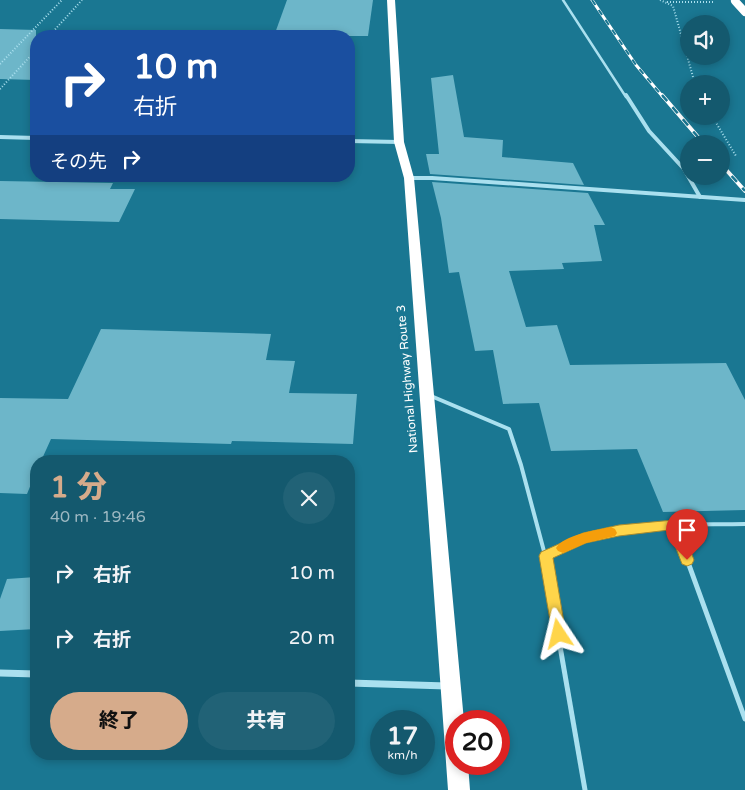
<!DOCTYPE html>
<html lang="ja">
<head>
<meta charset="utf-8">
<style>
	:root { --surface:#14596e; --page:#216276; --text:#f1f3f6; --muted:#9db8c2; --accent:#d6ab8b }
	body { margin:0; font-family:"Varela Round","Noto Sans JP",sans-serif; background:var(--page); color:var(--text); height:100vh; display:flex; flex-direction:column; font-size:19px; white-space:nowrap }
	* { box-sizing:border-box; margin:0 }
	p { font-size:16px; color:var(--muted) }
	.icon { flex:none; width:28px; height:28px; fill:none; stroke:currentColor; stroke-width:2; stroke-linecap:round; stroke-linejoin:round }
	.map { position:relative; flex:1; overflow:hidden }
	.sheet { position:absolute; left:30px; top:455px; width:325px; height:305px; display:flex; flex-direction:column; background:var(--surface); border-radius:20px; box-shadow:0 2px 8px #0003 }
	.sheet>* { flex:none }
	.banner { position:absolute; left:30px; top:30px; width:325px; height:152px; border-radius:20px; box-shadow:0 2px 8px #0003; background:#1a4fa0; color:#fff; overflow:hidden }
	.fabs { position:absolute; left:680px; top:15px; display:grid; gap:10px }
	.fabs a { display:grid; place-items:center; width:50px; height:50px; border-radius:50%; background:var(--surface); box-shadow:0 2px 8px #0003; font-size:25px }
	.speed { position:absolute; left:370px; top:710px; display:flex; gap:10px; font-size:25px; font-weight:700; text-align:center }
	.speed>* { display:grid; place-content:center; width:65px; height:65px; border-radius:50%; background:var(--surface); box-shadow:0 2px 8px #0003; line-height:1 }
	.speed small { font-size:12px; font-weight:400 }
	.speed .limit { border:8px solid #d22; background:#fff; color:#111 }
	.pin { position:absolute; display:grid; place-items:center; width:42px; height:42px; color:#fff; margin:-51px -21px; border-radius:50% 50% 50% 0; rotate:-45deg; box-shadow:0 0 5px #0007 }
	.pin .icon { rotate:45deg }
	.me { position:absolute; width:55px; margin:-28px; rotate:350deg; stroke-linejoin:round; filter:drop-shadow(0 0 4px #0008) }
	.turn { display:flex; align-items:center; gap:18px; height:105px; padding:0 20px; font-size:22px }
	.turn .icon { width:65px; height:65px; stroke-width:2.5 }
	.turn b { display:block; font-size:35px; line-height:42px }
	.then { display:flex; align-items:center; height:48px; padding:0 20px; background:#0003; gap:10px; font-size:19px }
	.round { display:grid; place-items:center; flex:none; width:52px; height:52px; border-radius:26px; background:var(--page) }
	.headline { display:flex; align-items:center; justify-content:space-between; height:85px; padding:0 20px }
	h1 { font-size:30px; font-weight:800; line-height:38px; color:var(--accent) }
	.cta { display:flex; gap:10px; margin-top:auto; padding:10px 20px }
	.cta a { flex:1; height:58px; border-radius:30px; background:var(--accent); color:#111; font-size:20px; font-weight:800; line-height:58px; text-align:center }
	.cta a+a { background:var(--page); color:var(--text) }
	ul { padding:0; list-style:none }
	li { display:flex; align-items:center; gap:15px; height:65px; padding:0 20px }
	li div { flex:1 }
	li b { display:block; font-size:19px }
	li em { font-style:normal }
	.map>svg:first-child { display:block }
	.building { fill:#6db6c9 }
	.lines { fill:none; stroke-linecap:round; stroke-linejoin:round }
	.path { stroke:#aae0ef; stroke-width:2; stroke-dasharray:1 2; stroke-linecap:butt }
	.lane-far1 { stroke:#aae0ef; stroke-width:4 }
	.lane { stroke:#aae0ef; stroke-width:5 }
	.street-far2 { stroke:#aae0ef; stroke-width:2.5 }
	.street-far1 { stroke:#aae0ef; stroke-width:4 }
	.street { stroke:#aae0ef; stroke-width:7 }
	.highway { fill:#fff; fill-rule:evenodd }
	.rail-far1-casing { stroke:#fff; stroke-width:3 }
	.rail-casing { stroke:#fff; stroke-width:4 }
	.rail-far1 { stroke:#1a7792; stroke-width:2; stroke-dasharray:6; stroke-linecap:butt }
	.rail { stroke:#1a7792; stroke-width:2.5; stroke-dasharray:8; stroke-linecap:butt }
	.highway-bridge { stroke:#fff; stroke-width:8 }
	.route { fill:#ffd54a; stroke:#a68a30 }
	.slow { fill:#f59e0b }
	.labels { text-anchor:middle; stroke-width:5; stroke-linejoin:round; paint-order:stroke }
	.street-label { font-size:12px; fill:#fff; stroke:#1a7792 }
</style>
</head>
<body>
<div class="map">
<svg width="745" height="790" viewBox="0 0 745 790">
	<rect width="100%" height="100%" fill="#1a7792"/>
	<g class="building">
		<polygon points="287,0 373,0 368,36 274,36"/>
		<polygon points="0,29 36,30 36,80 0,79"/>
		<polygon points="453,75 464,137 503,140 502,157 573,163 584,185 430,174 426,154 439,154 431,78"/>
		<polygon points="0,181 113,183 110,189 135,189 119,222 0,219"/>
		<polygon points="432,182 588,193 605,225 594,225 602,261 562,263 564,269 509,271 526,327 557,325 570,365 726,363 745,400 745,510 663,512 637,449 551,451 539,403 503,404 493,350 475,351 459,272 449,273 441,218"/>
		<polygon points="101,329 271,334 266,360 295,361 289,393 357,394 353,444 232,441 231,444 51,439 41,461 36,461 36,472 27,494 0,493 0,398 68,399"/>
		<polygon points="36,577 36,629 0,631 0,599 7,579"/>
	</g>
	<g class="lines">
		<g class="path">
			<polyline points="660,0 673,6 695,84"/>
			<polyline points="667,2 713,2"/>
			<polyline points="49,36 82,0"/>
			<polyline points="0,64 62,0"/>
			<polyline points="0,89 36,50"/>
			<polyline points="712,116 736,156"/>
		</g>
		<g class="lane-far1">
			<polyline points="431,396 509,429 521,465 545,555"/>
			<polyline points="674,525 685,555"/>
			<path d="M547 555C558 550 570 543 582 539 633 521 691 525 745 524"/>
		</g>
		<g class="lane">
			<polyline points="544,554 585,790"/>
			<polyline points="685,554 745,719"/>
			<polyline points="545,556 550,554"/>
		</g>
		<polyline class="street-far2" points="563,0 626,97"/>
		<g class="street-far1">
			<polyline points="626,95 649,131 684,169 700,197"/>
			<polyline points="0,137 36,138"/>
			<polyline points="349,141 399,142"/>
			<polyline points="409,178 432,178 745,200"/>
		</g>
		<g class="street">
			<polyline points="0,673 36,674"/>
			<polyline points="349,683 447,686"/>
		</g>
		<polygon class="highway" points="387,0 395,0 404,142 414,178 464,721 456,721 456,764 468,764 470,790 448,790 404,178 394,142"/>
		<defs>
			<polyline id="rail-far1" points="592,0 636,65 663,97"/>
			<g id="rail">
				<polyline points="662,95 704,144"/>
				<polyline points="721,164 745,191"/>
			</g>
		</defs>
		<use href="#rail-far1" class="rail-far1-casing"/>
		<use href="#rail" class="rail-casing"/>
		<use href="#rail-far1" class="rail-far1"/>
		<use href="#rail" class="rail"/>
		<polyline class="highway-bridge" points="735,1 745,12"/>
	</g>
	<polygon class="route" points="674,520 679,521 681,525 694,560 692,564 687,566 682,564 669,530 619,536 586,543 553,558 566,634 564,638 559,640 553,638 539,556 541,552 583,533 619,525"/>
	<path class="slow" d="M611 527 615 529 617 533 615 536 586 543 563 553 558 551 556 548C563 535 597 530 611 527Z"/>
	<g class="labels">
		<g class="street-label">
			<text transform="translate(407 379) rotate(-95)" y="4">National Highway Route 3</text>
		</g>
	</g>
</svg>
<div class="fabs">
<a><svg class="icon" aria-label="sound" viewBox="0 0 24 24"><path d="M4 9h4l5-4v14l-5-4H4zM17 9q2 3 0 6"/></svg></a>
<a>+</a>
<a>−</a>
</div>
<div class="speed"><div>17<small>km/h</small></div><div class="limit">20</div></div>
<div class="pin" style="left:687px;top:560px;background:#d93025"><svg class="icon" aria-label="arrive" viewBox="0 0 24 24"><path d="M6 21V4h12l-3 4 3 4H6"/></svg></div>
<svg class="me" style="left:559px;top:634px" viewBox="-20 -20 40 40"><path d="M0-17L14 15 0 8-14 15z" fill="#ffd54a" stroke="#fff" stroke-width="4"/></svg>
<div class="banner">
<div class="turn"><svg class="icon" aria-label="right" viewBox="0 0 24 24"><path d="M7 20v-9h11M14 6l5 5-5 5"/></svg><div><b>10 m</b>右折</div></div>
<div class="then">その先<svg class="icon" aria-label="right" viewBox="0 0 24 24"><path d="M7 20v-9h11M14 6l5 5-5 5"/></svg></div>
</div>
<section class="sheet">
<div class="headline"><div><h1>1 分</h1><p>40 m · 19:46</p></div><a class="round"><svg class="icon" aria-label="close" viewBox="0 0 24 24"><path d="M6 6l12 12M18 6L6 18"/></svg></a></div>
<ul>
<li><svg class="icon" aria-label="right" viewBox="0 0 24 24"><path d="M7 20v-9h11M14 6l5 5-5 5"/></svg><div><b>右折</b></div><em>10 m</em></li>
<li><svg class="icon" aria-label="right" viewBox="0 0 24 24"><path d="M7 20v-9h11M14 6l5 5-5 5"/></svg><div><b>右折</b></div><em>20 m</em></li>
</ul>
<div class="cta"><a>終了</a><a>共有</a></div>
</section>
</div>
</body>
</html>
